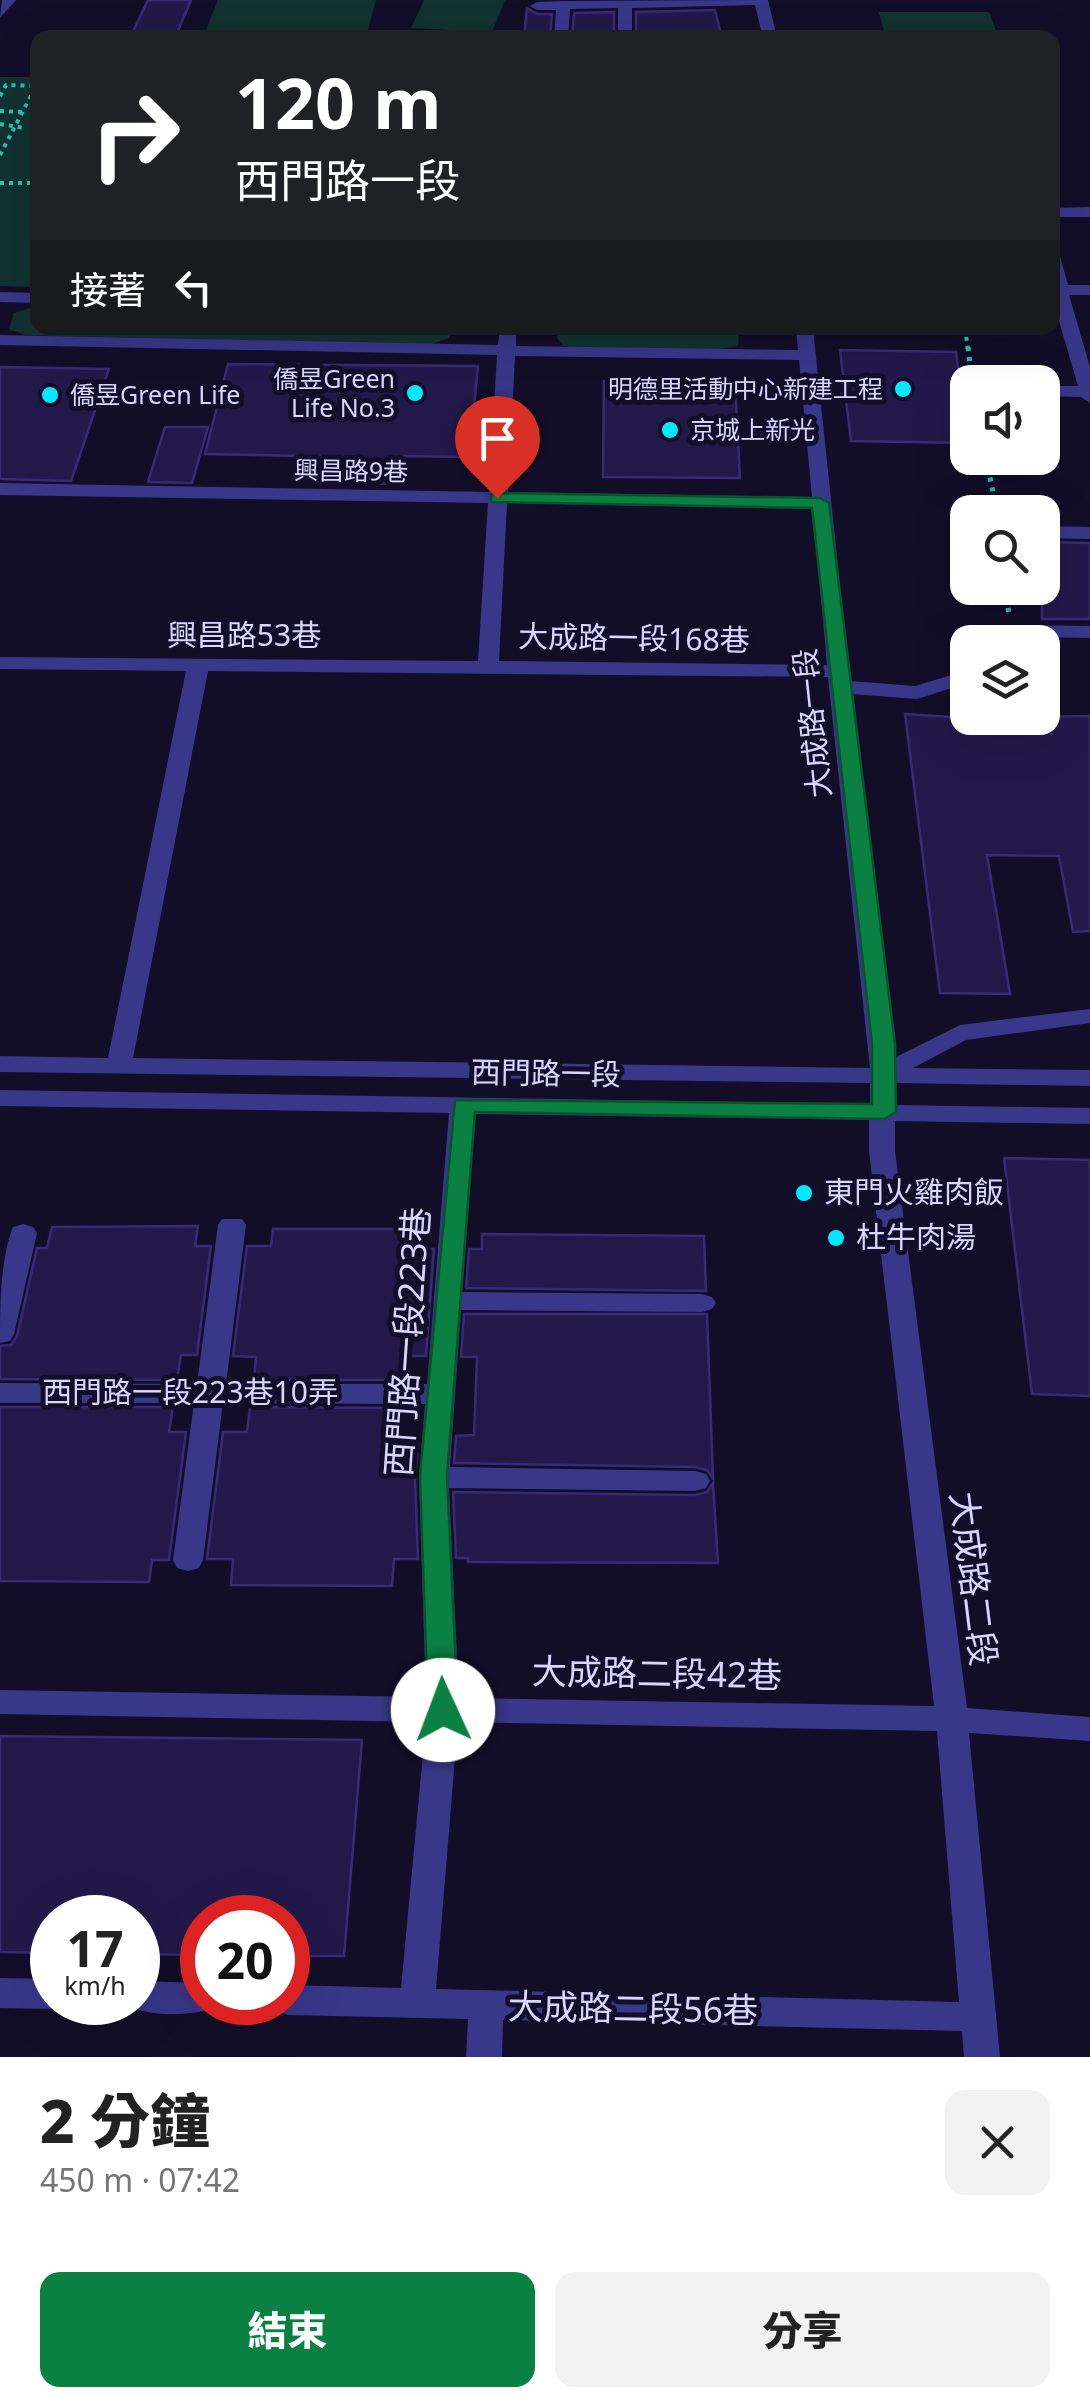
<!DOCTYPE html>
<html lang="zh-TW">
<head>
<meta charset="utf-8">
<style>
	:root { --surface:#fff; --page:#f2f2f2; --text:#222; --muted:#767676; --accent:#0b8043 }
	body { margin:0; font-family:"Noto Sans","Noto Sans TC",sans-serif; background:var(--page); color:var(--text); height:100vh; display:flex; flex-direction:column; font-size:38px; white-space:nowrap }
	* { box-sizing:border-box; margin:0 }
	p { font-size:32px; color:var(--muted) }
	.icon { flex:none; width:55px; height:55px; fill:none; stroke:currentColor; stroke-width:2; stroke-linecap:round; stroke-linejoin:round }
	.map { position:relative; height:2057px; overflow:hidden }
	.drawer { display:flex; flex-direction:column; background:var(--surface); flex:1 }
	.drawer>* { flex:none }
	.top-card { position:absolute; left:30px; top:30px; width:1030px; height:305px; border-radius:20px; box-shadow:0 10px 40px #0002; background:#202124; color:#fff; overflow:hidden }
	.fabs { position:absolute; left:950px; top:365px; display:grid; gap:20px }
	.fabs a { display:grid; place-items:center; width:110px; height:110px; border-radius:20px; background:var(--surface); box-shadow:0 10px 40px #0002; font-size:50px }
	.speed { position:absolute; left:30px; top:1895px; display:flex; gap:20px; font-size:50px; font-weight:700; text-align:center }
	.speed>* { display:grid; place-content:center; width:130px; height:130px; border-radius:50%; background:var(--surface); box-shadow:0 10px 40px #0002; line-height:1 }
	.speed small { font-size:25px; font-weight:400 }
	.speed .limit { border:15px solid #d22; background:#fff; color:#111 }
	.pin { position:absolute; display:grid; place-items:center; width:85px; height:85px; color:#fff; margin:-102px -42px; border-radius:50% 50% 50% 0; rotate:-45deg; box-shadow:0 0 10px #0007 }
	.pin .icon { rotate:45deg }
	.me { position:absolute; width:110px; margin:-55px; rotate:358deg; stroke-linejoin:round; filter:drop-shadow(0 0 8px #0008) }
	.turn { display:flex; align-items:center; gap:35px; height:210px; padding:0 40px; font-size:45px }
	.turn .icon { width:130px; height:130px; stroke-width:2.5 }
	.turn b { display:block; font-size:70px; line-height:85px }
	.then { display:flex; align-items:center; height:95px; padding:0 40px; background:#0003; gap:20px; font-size:38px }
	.round { display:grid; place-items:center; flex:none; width:105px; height:105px; border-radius:20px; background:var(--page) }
	.head { display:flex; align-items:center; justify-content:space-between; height:170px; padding:0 40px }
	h1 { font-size:60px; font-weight:800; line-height:75px }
	.primary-button { display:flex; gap:20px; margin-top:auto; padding:20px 40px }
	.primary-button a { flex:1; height:115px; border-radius:20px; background:var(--accent); color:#fff; font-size:40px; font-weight:800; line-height:115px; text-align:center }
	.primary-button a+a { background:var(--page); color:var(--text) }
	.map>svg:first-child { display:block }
	.green { fill:#113231 }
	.building { fill:#22194a; stroke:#382a77; stroke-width:2.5 }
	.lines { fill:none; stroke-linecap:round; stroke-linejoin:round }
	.path-far1 { stroke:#28c0b4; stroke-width:4; stroke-dasharray:4 5; stroke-linecap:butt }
	.path { stroke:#28c0b4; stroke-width:5; stroke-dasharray:4 6; stroke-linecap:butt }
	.minor { fill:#39378a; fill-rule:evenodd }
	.route { fill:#0b8043; stroke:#07532c; stroke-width:2.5 }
	.poi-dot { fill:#01e9ff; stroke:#120e28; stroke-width:4 }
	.labels { text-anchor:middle; stroke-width:10; stroke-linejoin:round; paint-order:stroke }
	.far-poi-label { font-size:25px; fill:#d9d5ff; stroke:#120e28; text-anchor:end }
	.far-street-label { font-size:25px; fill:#d9d5ff; stroke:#120e28 }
	.street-label { font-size:30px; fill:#d9d5ff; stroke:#120e28 }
	.poi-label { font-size:30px; fill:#d9d5ff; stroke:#120e28; text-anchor:start }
	.near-street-label { font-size:35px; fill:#d9d5ff; stroke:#120e28 }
</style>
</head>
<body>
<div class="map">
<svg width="1090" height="2057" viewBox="0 0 1090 2057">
	<rect width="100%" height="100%" fill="#120e28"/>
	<g class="green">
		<polygon points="218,0 376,0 366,37 203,37"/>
		<polygon points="424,0 505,0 492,32 411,28"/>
		<polygon points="879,12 989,12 996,31 884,31"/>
		<polygon points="0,77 37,77 37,287 0,286"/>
		<polygon points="37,306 38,328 451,328 449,338 429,345 25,335 9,329 14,313"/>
		<polygon points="558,328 739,328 738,346 712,350 582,349 564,346 557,338"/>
	</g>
	<g class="building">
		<polygon points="148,0 191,0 175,38 130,38"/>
		<polygon points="527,8 537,14 552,14 550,38 524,38"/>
		<polygon points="715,10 722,38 636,38 636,12"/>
		<polygon points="614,12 614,38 572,38 574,13"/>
		<polygon points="840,350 956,352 968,443 851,441"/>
		<polygon points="228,364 478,366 469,457 404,456 401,484 342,483 346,457 205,454"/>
		<polygon points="0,367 109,369 71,481 0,479"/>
		<polygon points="604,381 735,383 740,478 603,477"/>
		<polygon points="165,427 208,427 192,483 148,482"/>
		<polygon points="1042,542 1090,543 1090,619 1042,619"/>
		<polygon points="905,714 968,718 1090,716 1090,931 1073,932 1059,856 987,855 1010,994 940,993"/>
		<polygon points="1004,1158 1090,1160 1090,1396 1032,1394"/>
		<polygon points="198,1226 195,1246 211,1246 197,1355 181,1355 177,1380 0,1379 0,1346 11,1345 17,1336 37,1248 47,1248 52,1227"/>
		<polygon points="273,1229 414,1229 412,1249 434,1249 426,1356 408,1356 406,1380 254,1380 256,1357 233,1356 247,1246 271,1246"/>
		<polygon points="482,1234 704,1236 706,1291 466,1288 469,1249 482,1249"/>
		<polygon points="464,1314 707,1314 713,1479 707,1470 695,1467 454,1463 456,1436 474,1435 477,1357 461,1357"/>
		<polygon points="0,1407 173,1407 169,1432 186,1432 169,1560 152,1560 149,1582 0,1581"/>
		<polygon points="250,1407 403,1408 400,1436 419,1436 415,1477 418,1559 394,1559 392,1586 231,1585 233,1559 207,1559 223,1432 247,1432"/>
		<polygon points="713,1483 718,1563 468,1562 468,1558 456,1558 453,1492 695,1495 707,1492"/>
		<polygon points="0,1736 362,1740 344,1956 288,1956 288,1918 202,1918 202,1955 138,1954 138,1918 52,1918 52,1953 0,1952"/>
	</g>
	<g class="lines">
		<g class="path-far1">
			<polyline points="0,96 6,85 37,86"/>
			<polyline points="0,111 22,112"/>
			<polyline points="0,124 24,128"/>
			<polyline points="0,155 36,86"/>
			<polyline points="0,183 38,183"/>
			<polyline points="965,328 968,350"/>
		</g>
		<g class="path">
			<polyline points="968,347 972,382"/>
			<polyline points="986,458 997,512"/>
			<polyline points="1006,588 1009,616"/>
		</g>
		<g class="minor">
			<polygon points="2,0 16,0 0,18"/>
			<polygon points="768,0 777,38 763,38 755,5 632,8 632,38 618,38 618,8 570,9 568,38 554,38 556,10 537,10 530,6 537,2 563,1"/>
			<polygon points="1090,207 1090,217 1061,217 1052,222 1052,208"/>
			<polygon points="1052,251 1060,256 1068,285 1090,285 1090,295 1069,295 1090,367 1090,403 1081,397 1042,396 1042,386 1078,386 1052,297"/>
			<polygon points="0,292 38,293 38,303 0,302"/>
			<path d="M500 328H516V346L798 350 796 328H813L850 681 915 686 968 670V683L917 699 852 694 896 1057 960 1025 1090 1009V1023L966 1040 913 1068 1090 1070V1086L895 1083V1105L1090 1108V1124L895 1121V1151L967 1708 1090 1717V1741L969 1733 1000 2057H964L962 2031 503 2020 502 2057H466L468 2019 288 2015 275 2010 272 2002H288V1985L401 1988 426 1722 0 1714V1690L426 1697 419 1477 425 1404 223 1403 203 1560 199 1568 188 1571 177 1568 173 1560 194 1403H0V1383L197 1384 218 1225 222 1219H242L246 1225 226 1384H427L449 1113 0 1106V1090L870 1104V1083L0 1072V1056L108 1058 186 671 0 669V657L478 661 488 503 0 495V483L489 492 497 355 0 345V335L498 345ZM515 356 799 360 812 497 508 492ZM507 503 813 509 827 665 499 661ZM208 671 828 677 870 1068 133 1058ZM475 1114 869 1120V1151L934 1706 459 1698 449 1488 695 1491 706 1488 710 1481 706 1474 695 1471 450 1467 461 1310 702 1312 712 1309 716 1303 712 1297 702 1294 462 1292ZM458 1722 937 1731 959 2002 436 1989Z"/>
			<polygon points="1042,526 1090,527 1090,539 1042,538"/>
			<polygon points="1031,625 1090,626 1090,638 1036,637 1029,642 1007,642"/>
			<path d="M23 1224 33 1227 37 1233 14 1334 10 1341 0 1343C0 1306 0 1260 13 1227Z"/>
			<polygon points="0,1978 52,1979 52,2002 65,2002 52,2009 0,2008"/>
			<path d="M138 1981 202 1983V2002H217L215 2008C192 2016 141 2018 124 2002H138Z"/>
		</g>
	</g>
	<polygon class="route" points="497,493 820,498 829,503 895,1044 896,1112 884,1119 475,1112 447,1476 458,1710 453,1718 443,1721 433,1718 428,1710 420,1476 455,1100 872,1104 872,1044 812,508 491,502 491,495"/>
	<g class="poi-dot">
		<circle cx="903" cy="389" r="10"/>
		<circle cx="415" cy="393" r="10"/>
		<circle cx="50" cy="395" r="10"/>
		<circle cx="670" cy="430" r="10"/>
		<circle cx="804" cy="1193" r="10"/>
		<circle cx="836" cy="1238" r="10"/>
	</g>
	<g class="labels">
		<g class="far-poi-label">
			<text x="395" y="388">僑昱Green<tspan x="395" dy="29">Life No.3</tspan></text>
			<text x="883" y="398">明德里活動中心新建工程</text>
			<text x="70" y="404" text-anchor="start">僑昱Green Life</text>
			<text x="690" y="439" text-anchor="start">京城上新光</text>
		</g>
		<g class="far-street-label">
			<text transform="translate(351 471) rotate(1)" y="9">興昌路9巷</text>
		</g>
		<g class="street-label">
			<text x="244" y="646">興昌路53巷</text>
			<text transform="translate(634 639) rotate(1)" y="10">大成路一段168巷</text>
			<text transform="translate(813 723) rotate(-96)" y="10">大成路一段</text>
			<text transform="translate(546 1074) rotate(1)" y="10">西門路一段</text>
			<text x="190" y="1403">西門路一段223巷10弄</text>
		</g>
		<g class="poi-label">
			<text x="824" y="1203">東門火雞肉飯</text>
			<text x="856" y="1248">杜牛肉湯</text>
		</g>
		<g class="near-street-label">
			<text transform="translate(408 1342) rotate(-86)" y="12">西門路一段223巷</text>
			<text transform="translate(973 1579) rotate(83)" y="12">大成路二段</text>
			<text transform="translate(657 1674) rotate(1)" y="12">大成路二段42巷</text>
			<text transform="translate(633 2009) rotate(1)" y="12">大成路二段56巷</text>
		</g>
	</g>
</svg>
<div class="fabs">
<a><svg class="icon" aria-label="sound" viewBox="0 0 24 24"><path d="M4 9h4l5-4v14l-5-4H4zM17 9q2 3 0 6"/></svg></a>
<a><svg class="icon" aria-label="search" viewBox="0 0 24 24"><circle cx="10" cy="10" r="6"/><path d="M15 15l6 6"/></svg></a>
<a><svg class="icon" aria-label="layers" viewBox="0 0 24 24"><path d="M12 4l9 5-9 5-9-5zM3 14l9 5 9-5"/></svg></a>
</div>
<div class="speed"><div>17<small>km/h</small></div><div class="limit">20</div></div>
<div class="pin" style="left:497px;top:498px;background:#d93025"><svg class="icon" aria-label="arrive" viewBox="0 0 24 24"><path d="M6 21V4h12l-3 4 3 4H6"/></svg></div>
<svg class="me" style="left:443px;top:1710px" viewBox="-20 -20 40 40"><circle r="19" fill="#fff"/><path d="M0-13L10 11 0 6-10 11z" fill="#0b8043"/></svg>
<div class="top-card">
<div class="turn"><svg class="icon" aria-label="right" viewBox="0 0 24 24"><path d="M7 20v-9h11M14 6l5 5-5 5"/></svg><div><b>120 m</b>西門路一段</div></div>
<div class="then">接著<svg class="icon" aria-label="left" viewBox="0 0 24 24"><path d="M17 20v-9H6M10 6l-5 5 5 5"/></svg></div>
</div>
</div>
<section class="drawer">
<div class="head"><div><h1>2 分鐘</h1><p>450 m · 07:42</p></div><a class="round"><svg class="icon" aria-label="close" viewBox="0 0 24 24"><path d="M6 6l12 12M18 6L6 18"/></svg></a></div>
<div class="primary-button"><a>結束</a><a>分享</a></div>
</section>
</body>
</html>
